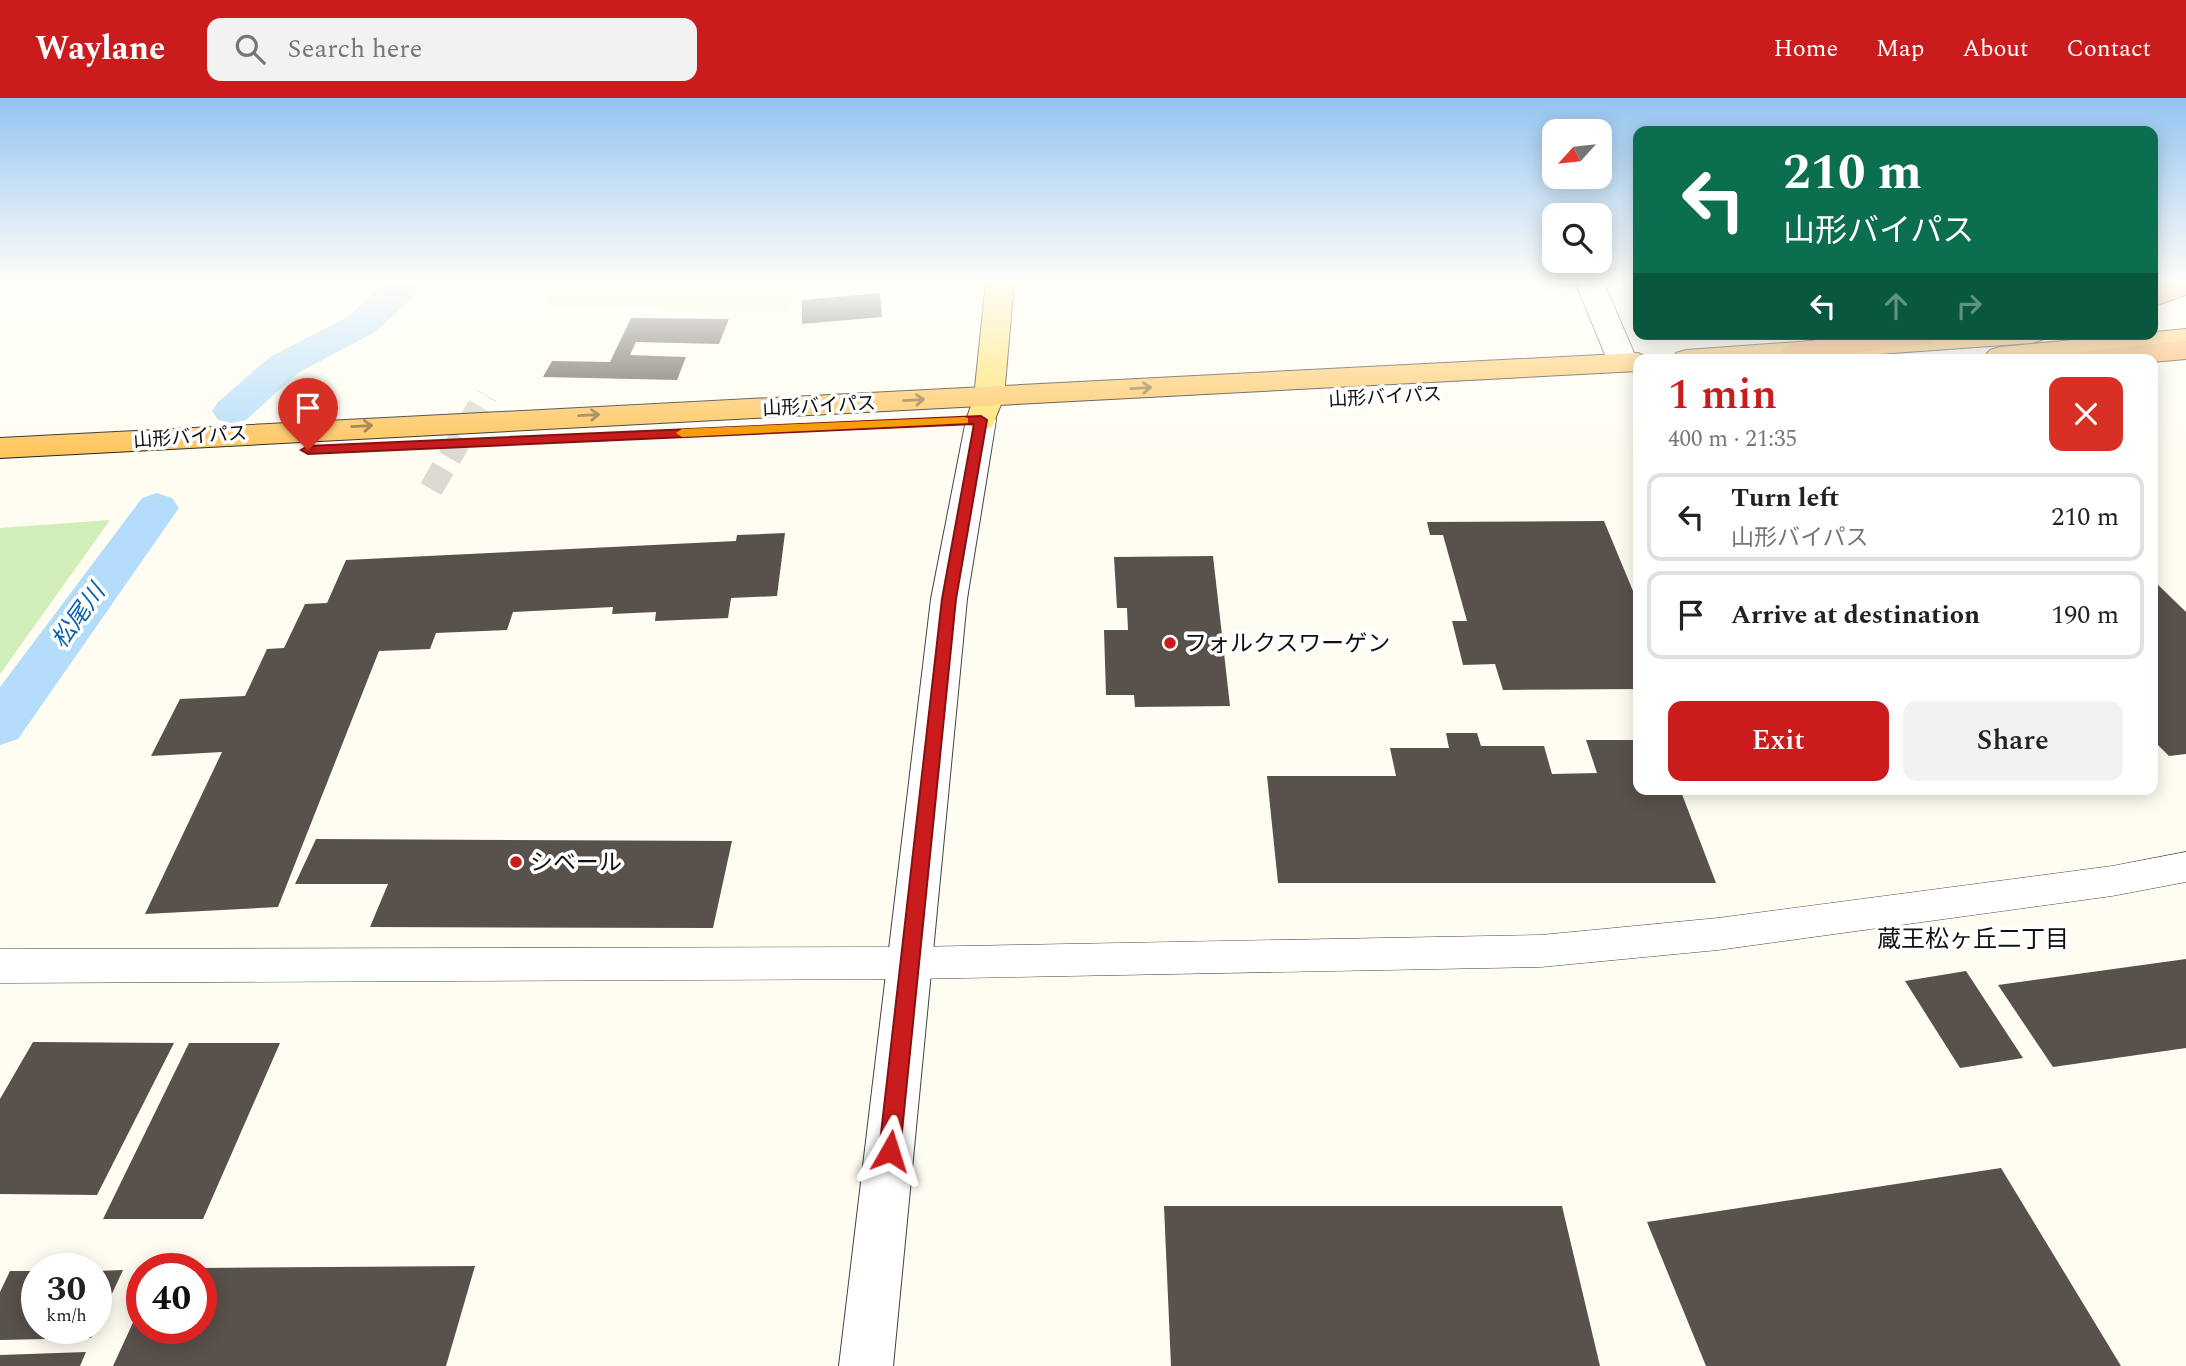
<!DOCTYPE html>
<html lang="en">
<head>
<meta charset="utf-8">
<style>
	:root { --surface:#fff; --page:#f2f2f2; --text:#222; --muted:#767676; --line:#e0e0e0; --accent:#cb1c1d }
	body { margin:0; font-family:Spectral,"Noto Sans JP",serif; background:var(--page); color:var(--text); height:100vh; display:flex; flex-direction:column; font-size:26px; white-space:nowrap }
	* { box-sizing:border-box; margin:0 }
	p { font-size:23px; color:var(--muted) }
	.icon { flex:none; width:38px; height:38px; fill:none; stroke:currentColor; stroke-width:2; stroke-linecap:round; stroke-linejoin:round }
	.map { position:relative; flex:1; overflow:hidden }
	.side { position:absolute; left:1633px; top:256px; width:525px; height:441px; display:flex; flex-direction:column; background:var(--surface); border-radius:14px; box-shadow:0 4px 18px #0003 }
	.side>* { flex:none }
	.hud { position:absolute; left:1633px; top:28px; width:525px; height:214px; border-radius:14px; box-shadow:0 4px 18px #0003; background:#0b6e4f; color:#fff; overflow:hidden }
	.needle { width:46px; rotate:243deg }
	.controls { position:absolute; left:1542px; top:21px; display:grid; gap:14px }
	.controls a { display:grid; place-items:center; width:70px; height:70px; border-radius:14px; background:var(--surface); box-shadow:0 4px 18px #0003; font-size:35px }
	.speed { position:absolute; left:21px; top:1155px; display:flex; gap:14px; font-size:35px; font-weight:700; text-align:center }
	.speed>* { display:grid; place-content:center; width:91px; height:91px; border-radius:50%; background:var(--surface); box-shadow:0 4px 18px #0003; line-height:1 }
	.speed small { font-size:18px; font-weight:400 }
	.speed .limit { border:10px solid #d22; background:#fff; color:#111 }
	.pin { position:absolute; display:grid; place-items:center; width:60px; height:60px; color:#fff; margin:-72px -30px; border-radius:50% 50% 50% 0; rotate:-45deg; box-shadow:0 0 7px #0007 }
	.pin .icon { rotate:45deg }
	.me { position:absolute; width:77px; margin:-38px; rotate:6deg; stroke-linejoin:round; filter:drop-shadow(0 0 5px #0008) }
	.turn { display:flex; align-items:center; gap:24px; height:147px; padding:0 35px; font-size:32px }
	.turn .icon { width:91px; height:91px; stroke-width:2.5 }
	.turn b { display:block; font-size:49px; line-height:60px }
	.lanes { display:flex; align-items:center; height:66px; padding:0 35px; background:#0003; justify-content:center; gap:35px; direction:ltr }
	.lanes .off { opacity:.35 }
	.round { display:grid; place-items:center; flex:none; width:74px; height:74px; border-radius:14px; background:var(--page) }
	.summary { display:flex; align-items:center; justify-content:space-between; height:119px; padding:0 35px }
	h1 { font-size:42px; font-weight:600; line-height:52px; color:var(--accent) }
	.primary-button { display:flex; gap:14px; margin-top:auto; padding:14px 35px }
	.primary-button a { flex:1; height:80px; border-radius:14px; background:var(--accent); color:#fff; font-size:28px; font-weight:600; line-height:80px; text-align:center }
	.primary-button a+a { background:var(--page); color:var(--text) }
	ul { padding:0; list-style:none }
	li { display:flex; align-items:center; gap:21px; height:88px; margin:0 14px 10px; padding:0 21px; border:4px solid var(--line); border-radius:14px }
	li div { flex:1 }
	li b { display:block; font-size:26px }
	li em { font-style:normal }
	header { display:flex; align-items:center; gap:42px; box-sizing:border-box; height:98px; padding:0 35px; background:var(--accent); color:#fff }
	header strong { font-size:33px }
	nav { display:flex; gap:38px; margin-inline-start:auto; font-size:24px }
	.search { width:490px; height:63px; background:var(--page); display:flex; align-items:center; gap:18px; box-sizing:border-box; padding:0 24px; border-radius:14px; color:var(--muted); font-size:26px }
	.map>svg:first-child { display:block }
	.farmland { fill:#f8f6d0 }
	.green { fill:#d1edb8 }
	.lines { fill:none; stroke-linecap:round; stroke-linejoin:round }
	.river { fill:#b3ddfb; fill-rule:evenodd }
	.building { fill:#59514b }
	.minor-tunnel { stroke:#dbd9d0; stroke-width:24; stroke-dasharray:24 12; stroke-linecap:butt }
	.minor-casing { stroke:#434343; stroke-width:1 }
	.tertiary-casing { stroke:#434343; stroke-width:2 }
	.primary-casing { stroke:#212121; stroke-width:2 }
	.trunk-casing { stroke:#212121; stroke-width:2 }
	.motorway-casing { stroke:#212121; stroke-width:2 }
	.minor { fill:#fff; fill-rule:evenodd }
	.tertiary { fill:#fff; fill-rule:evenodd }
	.primary { fill:#ffe062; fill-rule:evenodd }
	.trunk { fill:#fec45a; fill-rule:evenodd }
	.motorway { fill:#fea851; fill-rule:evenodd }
	.oneway { stroke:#937339 }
	.route { fill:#cb1c1d; stroke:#841213; stroke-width:2 }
	.slow { fill:#f59e0b }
	.poi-dot { fill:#cb1c1d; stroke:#fff; stroke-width:2.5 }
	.labels { text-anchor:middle; stroke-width:7; stroke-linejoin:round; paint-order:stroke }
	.far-street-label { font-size:19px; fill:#101010; stroke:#fff }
	.poi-label { font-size:23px; fill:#101010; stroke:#fff; text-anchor:start }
	.water-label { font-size:24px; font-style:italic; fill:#0e60ac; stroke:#fff }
	.neighbourhood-label { font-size:24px; fill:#101010; stroke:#fff }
</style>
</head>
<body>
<header>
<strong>Waylane</strong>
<div class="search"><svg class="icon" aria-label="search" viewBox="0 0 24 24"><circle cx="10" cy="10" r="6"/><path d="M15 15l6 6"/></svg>Search here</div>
<nav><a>Home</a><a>Map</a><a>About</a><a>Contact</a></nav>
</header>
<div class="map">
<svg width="2186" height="1268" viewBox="0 0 2186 1268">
	<rect width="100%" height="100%" fill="#fffdf2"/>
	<g class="farmland">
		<polygon points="560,183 801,183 789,215 545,208"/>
		<polygon points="817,183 930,183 813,193"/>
	</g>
	<polygon class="green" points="110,422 0,576 0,430"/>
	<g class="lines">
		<g class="river">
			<polygon points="386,183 422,183 414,198 375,234 298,275 246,322 232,325 218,322 212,313 218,304 270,259 349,218"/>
			<polygon points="157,395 172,400 179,410 172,420 18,641 0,647 0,589 142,400"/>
		</g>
	</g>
	<g class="building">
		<polygon points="880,195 882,219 802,226 802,202"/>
		<polygon points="631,220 729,221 719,246 636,244 630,257 686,259 677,282 543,279 552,263 610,264"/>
		<polygon points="1604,423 1638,505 1638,591 1503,592 1495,566 1463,567 1452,523 1467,523 1443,437 1430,437 1427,424"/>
		<polygon points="785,435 777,498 731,500 728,520 655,523 656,514 612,516 613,509 513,514 507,532 436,535 430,551 379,553 278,809 145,816 222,654 151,658 180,601 245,598 267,551 284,550 305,506 327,505 346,462 736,443 737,437"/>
		<polygon points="1213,458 1230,608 1135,609 1134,597 1106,597 1104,532 1128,532 1127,510 1117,510 1114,459"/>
		<polygon points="2152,481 2186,514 2186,656 2169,658 2152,641"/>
		<polygon points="1446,635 1477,635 1481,648 1544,648 1552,676 1597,675 1586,642 1638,642 1638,691 1680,691 1716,785 1278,785 1267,678 1396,678 1390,650 1449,650"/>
		<polygon points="316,741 732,743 713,830 370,829 388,786 295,786"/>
		<polygon points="2186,861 2186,950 2053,969 1998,887"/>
		<polygon points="1966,873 2023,960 1960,970 1905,883"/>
		<polygon points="33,944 174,945 97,1097 0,1096 0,1001"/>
		<polygon points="189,945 280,945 203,1121 103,1121"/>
		<polygon points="2001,1070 2121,1268 1706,1268 1647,1124"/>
		<polygon points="1164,1108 1562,1108 1600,1268 1171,1268"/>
		<polygon points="475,1168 446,1268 113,1268 142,1205 142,1230 201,1230 201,1170"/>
		<polygon points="123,1172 96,1230 96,1173"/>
		<polygon points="10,1173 37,1173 37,1230 96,1230 91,1240 0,1242 0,1194"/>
		<polygon points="86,1254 80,1268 0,1268 0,1257"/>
	</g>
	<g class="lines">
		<polyline class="minor-tunnel" points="431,391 486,297"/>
		<defs>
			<polygon id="minor" points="2186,754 2186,784 2112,798 1718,852 1541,869 910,881 0,885 0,851 910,849 1541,837 1718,820 2112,768"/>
			<g id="tertiary">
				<polygon points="1575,183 1603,183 1638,264 1633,270 1623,273 1613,270 1608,264"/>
				<polygon points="981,312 992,315 996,322 967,501 893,1268 839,1268 931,501 966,322 970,315"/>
			</g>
			<polygon id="primary" points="986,183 1014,183 1004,299 992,329 981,332 970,329 966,322 974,299"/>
			<g id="trunk">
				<polygon points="2186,231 2186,249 2061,261 1987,261 1985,258 1990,252 2000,249"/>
				<polygon points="1910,236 2046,236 2042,242 2032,245 1809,261 1672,261 1676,255 1686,252"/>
				<polygon points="1638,255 1650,261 1638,261 1638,273 0,360 0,340"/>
			</g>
			<g id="motorway">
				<polygon points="2175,183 2186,183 2186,197 2152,209 2152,191"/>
				<polygon points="1864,236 1944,236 1940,242 1930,245 1810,261 1788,261 1782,254 1786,248 1796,245"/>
				<polygon points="2186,243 2186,261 2152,264 2152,261 2077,261 2081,255 2091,252"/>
			</g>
		</defs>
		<use href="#minor" class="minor-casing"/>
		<use href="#tertiary" class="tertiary-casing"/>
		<use href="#primary" class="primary-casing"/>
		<use href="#trunk" class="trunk-casing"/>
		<use href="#motorway" class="motorway-casing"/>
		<use href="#minor" class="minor"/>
		<use href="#tertiary" class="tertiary"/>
		<use href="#primary" class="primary"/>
		<use href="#trunk" class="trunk"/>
		<use href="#motorway" class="motorway"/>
	</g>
	<defs><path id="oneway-shaft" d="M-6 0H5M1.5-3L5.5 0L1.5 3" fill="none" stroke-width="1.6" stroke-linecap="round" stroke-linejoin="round" transform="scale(1.75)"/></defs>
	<g class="oneway">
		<use href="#oneway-shaft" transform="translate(1141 290) rotate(-3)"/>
		<use href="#oneway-shaft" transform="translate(914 302) rotate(-3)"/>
		<use href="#oneway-shaft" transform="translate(589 317) rotate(-3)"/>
		<use href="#oneway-shaft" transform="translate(362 328) rotate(-3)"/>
	</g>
	<linearGradient id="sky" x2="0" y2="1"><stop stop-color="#93c4f0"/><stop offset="0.51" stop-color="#fffef9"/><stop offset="1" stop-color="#fffef9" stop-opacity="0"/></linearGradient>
	<rect width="2186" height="360" fill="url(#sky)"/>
	<polygon class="route" points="981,318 987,322 956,501 900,1053 897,1060 890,1063 882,1060 879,1053 942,501 974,326 308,356 301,352 308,348"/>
	<polygon class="slow" points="964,319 968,320 968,325 682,339 676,335 682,331"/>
	<g class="poi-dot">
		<circle cx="1170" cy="545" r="7"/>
		<circle cx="516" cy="764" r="7"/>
	</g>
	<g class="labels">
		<g class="far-street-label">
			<text transform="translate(1385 298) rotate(-3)" y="7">山形バイパス</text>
			<text transform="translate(819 307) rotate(-3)" y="7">山形バイパス</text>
			<text transform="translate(190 338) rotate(-4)" y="7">山形バイパス</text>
		</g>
		<g class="poi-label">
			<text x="1184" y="553">フォルクスワーゲン</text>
			<text x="530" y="772">シベール</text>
		</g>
		<g class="water-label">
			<text transform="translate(78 518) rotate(-54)" y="8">松尾川</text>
		</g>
		<g class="neighbourhood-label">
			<text x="1973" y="849">蔵王松ヶ丘二丁目</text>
		</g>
	</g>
</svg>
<div class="controls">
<a><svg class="needle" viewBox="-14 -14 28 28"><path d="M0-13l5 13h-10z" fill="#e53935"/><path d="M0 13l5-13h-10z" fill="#767676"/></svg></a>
<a><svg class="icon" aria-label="search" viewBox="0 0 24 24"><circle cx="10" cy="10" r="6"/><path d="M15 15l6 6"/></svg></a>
</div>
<div class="speed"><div>30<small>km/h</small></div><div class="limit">40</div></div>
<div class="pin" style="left:308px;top:352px;background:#d93025"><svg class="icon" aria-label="arrive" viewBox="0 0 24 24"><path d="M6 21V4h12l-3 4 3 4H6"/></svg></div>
<svg class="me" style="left:890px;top:1053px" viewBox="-20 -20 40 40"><path d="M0-17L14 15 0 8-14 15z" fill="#cb1c1d" stroke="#fff" stroke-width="4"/></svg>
<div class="hud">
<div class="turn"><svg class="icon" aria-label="left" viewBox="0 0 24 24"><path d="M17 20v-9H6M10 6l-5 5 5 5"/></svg><div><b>210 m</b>山形バイパス</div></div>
<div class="lanes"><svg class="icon" aria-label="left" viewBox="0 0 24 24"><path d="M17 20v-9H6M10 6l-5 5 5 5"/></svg><svg class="icon off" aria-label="ahead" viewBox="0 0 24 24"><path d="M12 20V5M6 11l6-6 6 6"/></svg><svg class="icon off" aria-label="right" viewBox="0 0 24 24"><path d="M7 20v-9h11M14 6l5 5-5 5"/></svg></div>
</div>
<section class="side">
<div class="summary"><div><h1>1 min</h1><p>400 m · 21:35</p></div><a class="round" style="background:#d93025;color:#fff"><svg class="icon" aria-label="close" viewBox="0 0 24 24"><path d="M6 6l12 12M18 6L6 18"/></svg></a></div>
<ul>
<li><svg class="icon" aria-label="left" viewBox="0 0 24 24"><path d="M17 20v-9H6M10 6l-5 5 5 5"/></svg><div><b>Turn left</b><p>山形バイパス</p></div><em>210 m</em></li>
<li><svg class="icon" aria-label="arrive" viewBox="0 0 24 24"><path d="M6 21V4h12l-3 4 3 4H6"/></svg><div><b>Arrive at destination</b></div><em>190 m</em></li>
</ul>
<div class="primary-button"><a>Exit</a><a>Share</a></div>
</section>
</div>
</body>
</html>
